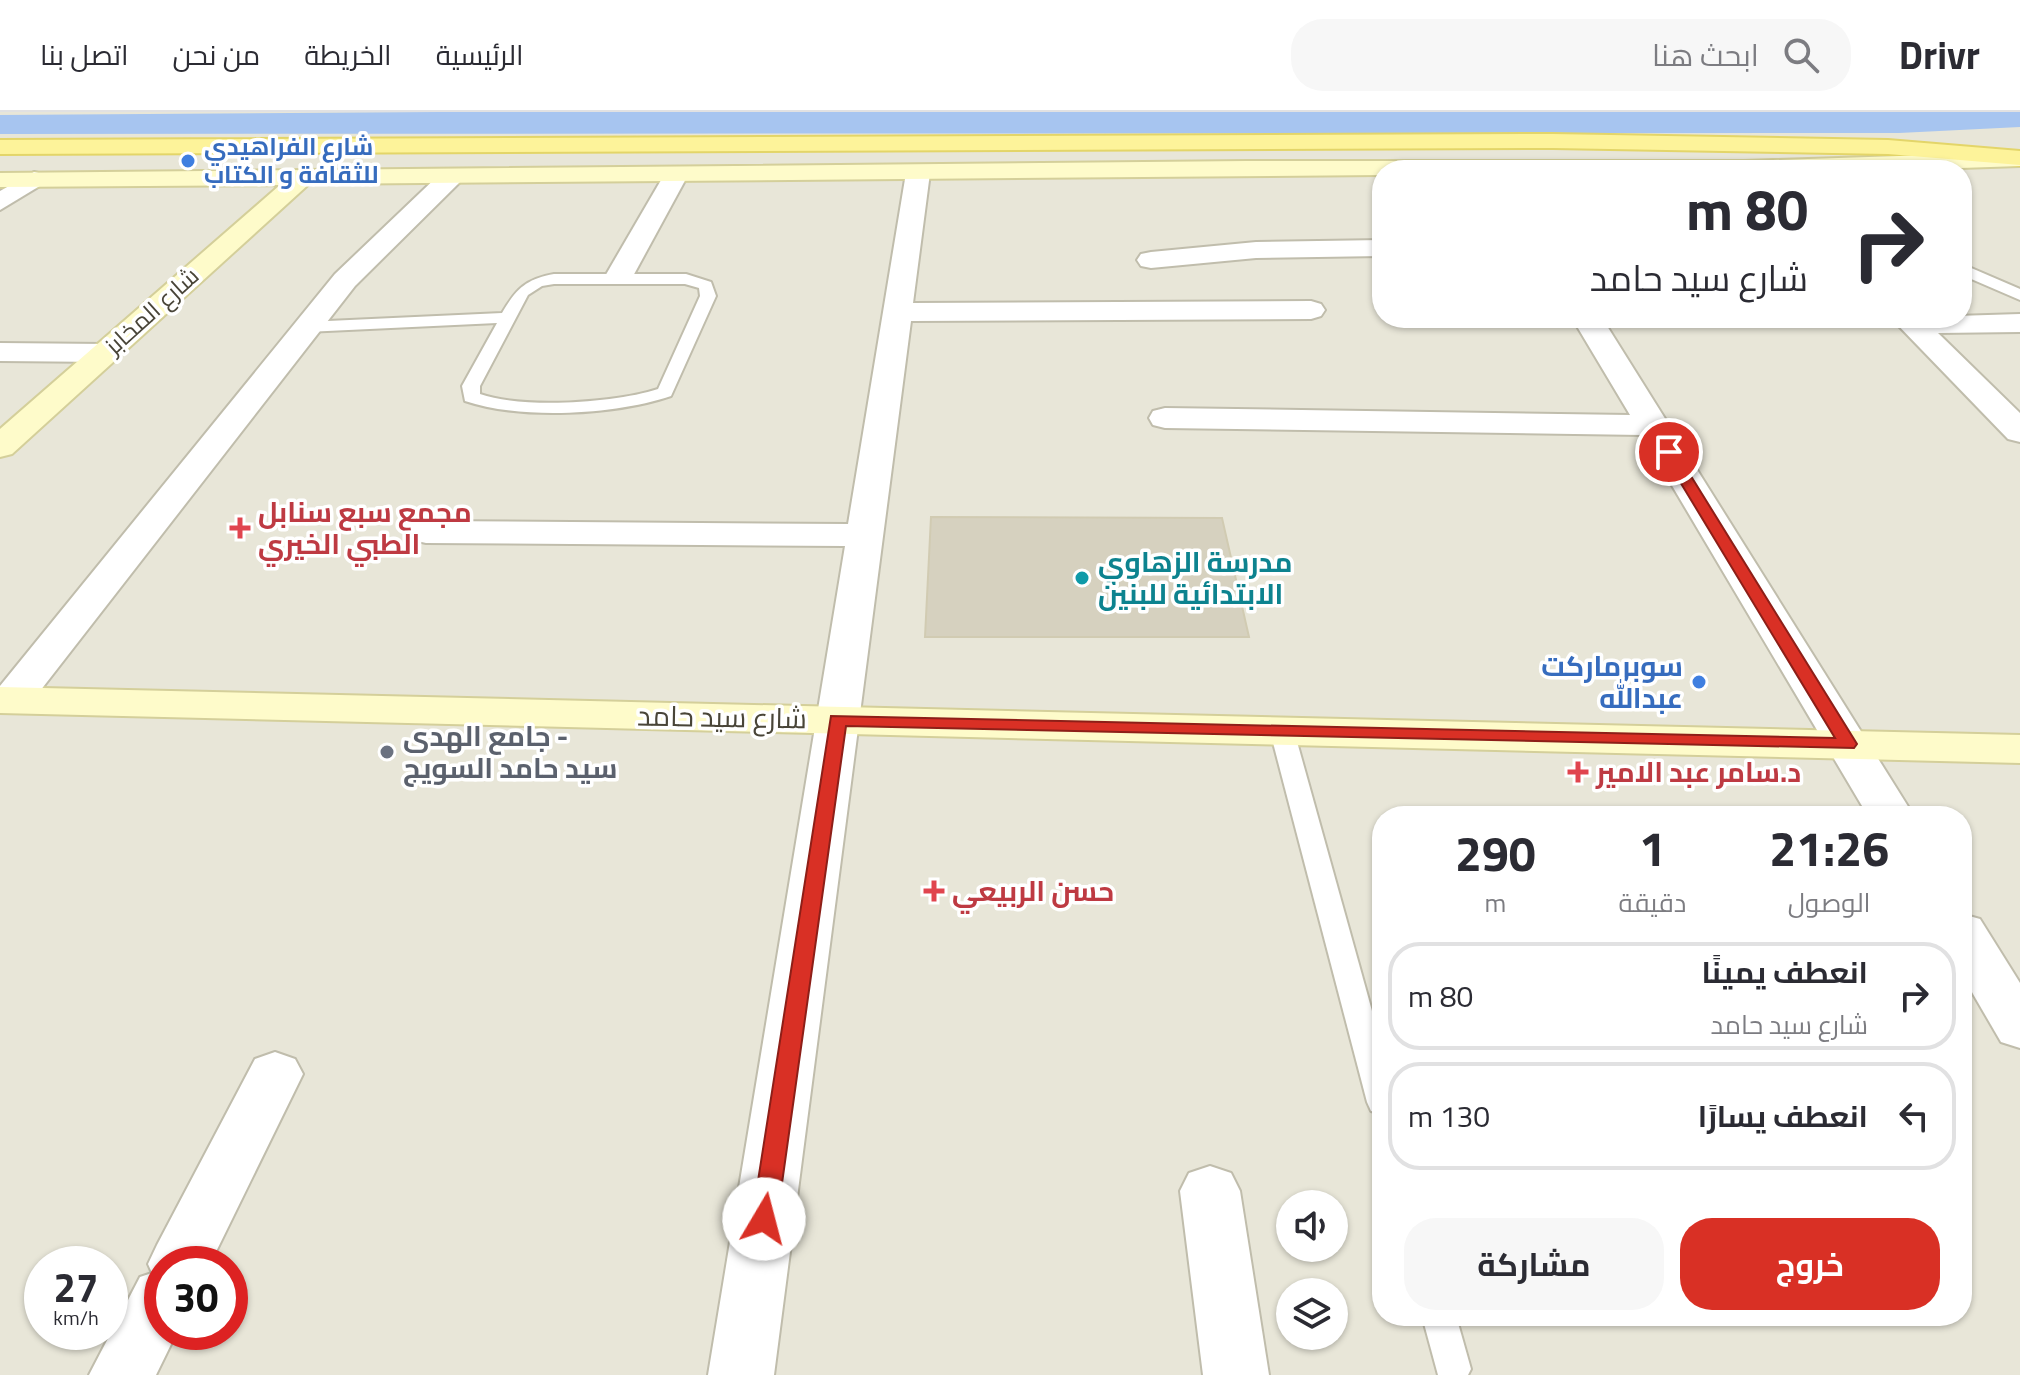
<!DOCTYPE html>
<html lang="ar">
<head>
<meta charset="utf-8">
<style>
	:root { --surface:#fff; --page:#f7f7f7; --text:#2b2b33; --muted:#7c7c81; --line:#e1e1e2; --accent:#d93025 }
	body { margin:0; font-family:"Titillium Web",Cairo,sans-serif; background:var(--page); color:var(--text); direction:rtl; height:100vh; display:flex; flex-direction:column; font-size:30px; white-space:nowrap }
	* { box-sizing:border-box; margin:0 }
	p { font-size:26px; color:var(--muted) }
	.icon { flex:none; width:44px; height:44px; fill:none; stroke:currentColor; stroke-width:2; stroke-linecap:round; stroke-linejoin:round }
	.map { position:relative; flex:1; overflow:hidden; direction:ltr }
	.side { position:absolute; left:1372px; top:694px; width:600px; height:520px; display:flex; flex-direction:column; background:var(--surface); border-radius:32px; box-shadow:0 2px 6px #0004; direction:rtl }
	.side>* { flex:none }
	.banner { position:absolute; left:1372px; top:48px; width:600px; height:168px; border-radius:32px; box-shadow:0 2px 6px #0004; direction:rtl; background:#fff; color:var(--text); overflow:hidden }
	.tools { position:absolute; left:1276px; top:1078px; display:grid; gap:16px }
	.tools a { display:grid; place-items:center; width:72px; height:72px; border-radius:50%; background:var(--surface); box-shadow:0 2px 6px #0004; font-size:40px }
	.speed { position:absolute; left:24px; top:1134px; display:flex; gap:16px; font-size:40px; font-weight:700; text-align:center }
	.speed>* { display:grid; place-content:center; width:104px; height:104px; border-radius:50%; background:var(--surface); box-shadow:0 2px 6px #0004; line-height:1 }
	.speed small { font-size:20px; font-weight:400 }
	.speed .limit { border:12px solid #d22; background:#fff; color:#111 }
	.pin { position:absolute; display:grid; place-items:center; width:68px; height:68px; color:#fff; margin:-34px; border:4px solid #fff; border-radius:50%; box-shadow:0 2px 8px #0007 }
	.me { position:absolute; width:88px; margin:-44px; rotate:8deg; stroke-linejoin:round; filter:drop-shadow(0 0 6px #0008) }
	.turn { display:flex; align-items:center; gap:28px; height:168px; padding:0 32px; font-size:36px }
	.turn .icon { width:104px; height:104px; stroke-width:2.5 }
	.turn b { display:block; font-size:56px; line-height:68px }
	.eta { display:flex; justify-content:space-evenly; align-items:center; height:136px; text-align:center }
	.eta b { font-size:48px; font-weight:700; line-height:56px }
	.cta { display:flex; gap:16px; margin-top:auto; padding:16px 32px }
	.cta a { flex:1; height:92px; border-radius:32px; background:var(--accent); color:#fff; font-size:32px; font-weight:700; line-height:92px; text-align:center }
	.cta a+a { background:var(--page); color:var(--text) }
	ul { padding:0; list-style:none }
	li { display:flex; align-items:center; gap:24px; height:108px; margin:0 16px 12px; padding:0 16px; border:4px solid var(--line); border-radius:32px }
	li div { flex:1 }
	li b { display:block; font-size:30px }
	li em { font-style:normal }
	header { display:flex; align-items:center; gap:48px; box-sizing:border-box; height:112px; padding:0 40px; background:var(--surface); border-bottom:2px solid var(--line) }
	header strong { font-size:38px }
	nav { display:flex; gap:44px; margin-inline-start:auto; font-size:28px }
	.search { width:560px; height:72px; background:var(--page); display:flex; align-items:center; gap:20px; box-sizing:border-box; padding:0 28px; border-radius:32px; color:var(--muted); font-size:30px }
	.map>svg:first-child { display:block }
	.residential { fill:#e8e6d8; fill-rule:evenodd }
	.water { fill:#a7c5f0 }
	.building { fill:#d6d1bf; stroke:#d1cbb2; stroke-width:2 }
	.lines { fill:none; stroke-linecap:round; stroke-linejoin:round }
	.lane-casing { stroke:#c0bdac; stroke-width:4 }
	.street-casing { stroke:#c0bdac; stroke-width:4 }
	.secondary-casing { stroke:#d4cf9a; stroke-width:4 }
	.primary-casing { stroke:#e3d569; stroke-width:4 }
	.lane { fill:#fff; fill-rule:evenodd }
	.street { fill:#fff; fill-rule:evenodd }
	.secondary { fill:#fefbca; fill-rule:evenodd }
	.primary { fill:#fdf39a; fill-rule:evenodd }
	.route { fill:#d93025; stroke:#8d1f18; stroke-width:2 }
	.shop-dot { fill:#3f7fe0; stroke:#fff; stroke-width:3 }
	.health-dot { fill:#e0444e; stroke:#fff; stroke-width:3 }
	.culture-dot { fill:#0f9aa8; stroke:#fff; stroke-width:3 }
	.worship-dot { fill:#6b7280; stroke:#fff; stroke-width:3 }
	.labels { text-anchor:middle; stroke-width:7; stroke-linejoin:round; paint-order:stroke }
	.far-shop-label { font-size:24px; font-weight:bold; fill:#366cbe; stroke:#fff; text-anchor:start }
	.far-street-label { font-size:24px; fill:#494538; stroke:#fff }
	.health-label { font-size:28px; font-weight:bold; fill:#be3a42; stroke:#fff; text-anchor:start }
	.culture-label { font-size:28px; font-weight:bold; fill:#0d838f; stroke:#fff; text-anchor:start }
	.shop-label { font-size:28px; font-weight:bold; fill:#366cbe; stroke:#fff; text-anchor:end }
	.street-label { font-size:28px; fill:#494538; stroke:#fff }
	.worship-label { font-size:28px; font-weight:bold; fill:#5b616d; stroke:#fff; text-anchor:start }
</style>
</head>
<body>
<header>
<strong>Drivr</strong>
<div class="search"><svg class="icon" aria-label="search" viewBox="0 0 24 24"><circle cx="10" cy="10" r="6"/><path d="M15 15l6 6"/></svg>ابحث هنا</div>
<nav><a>الرئيسية</a><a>الخريطة</a><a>من نحن</a><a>اتصل بنا</a></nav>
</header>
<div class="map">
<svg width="2020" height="1263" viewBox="0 0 2020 1263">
	<rect width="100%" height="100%" fill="#f5f3ea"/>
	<path class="residential" d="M0 0H642L2020 9V1263H0ZM1382 58H1962V206H1382ZM1382 704H1962V1204H1382ZM1290 1092H1334V1136H1290ZM42 1152H110V1220H42ZM162 1152H230V1220H162ZM1290 1180H1334V1224H1290Z"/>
	<polygon class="water" points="438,0 2020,0 2020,15 1899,21 0,22 0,3"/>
	<polygon class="building" points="931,405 1222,406 1249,525 925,525"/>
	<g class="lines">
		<defs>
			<g id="lane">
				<polygon points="1962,152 2020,177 2020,188 1962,163"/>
				<path d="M554 162H686L711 170 716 184 671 284C615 303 521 308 465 289L462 274 497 211 306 220 298 215 306 210 502 201C516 177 526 167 554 162ZM554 172H685L699 176 700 184 658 277C615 291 523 297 480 282V274L528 183 542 174Z"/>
				<polygon points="1282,612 1294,619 1382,935 1382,1002 1371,999 1367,990 1270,619"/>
				<polygon points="1422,1204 1456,1204 1471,1257 1468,1263 1438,1263"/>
			</g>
			<g id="street">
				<polygon points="918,54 930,61 913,191 1311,189 1321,192 1325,198 1321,204 1311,207 911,209 774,1263 708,1263 845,434 426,431 413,428 408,420 413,412 426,409 848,412 906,61"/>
				<polygon points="676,56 688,63 632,166 628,172 608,172 604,166 664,63"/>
				<polygon points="452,57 461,59 464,64 461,69 355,174 26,597 11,601 0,598 0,574 335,162 443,59"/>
				<polygon points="34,60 43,62 46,67 43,72 0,98 0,79"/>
				<polygon points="1382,128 1382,144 1256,146 1151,156 1141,154 1137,148 1141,142 1151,140 1256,130"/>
				<polygon points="2020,202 2020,220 1938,221 2020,301 2020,330 2008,327 1891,206"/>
				<polygon points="1572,206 1602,206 1914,704 1868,704 1642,323 1165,316 1153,313 1149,306 1153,299 1165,296 1630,303"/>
				<polygon points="0,231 105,232 116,235 120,241 116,247 105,250 0,249"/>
				<polygon points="1962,802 1980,807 2020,871 2020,936 2001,930 1962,863"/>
				<polygon points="275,940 295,947 303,962 210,1152 162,1152 162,1220 177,1220 156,1263 89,1263 140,1165 152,1161 148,1152 157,1133 255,947"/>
				<polygon points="1210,1054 1231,1061 1240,1079 1269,1263 1203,1263 1180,1079 1189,1061"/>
			</g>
			<g id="secondary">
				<polygon points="2020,40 2020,54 1902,58 1382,58 1382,63 309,72 12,342 0,345 0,317 280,73 0,75 0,61 1246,49 1744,49"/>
				<polygon points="0,575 2020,623 2020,651 0,601"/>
			</g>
			<polygon id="primary" points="1553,22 1888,28 2020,39 2020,53 1888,42 1553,36 0,42 0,28"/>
		</defs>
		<use href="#lane" class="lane-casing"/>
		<use href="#street" class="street-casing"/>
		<use href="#secondary" class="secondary-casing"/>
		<use href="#primary" class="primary-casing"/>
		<use href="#lane" class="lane"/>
		<use href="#street" class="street"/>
		<use href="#secondary" class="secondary"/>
		<use href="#primary" class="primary"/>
	</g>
	<polygon class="route" points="1669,335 1676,340 1857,632 1854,636 846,614 777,1107 773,1115 764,1118 756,1115 752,1107 831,604 1835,626 1662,340"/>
	<g class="shop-dot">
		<circle cx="188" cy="49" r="8"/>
		<circle cx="1699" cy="570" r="8"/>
	</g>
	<g class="health-dot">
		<path d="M236 404h8v8h8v8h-8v8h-8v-8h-8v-8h8z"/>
		<path d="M1574 648h8v8h8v8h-8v8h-8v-8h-8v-8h8z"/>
		<path d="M930 767h8v8h8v8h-8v8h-8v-8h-8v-8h8z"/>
	</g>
	<circle class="culture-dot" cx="1082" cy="466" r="8"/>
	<circle class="worship-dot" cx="387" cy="640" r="8"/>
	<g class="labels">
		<g class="far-shop-label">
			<text x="204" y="43">شارع الفراهيدي<tspan x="204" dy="28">للثقافة و الكتاب</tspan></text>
		</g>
		<g class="far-street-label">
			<text transform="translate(152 199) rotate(-42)" y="8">شارع المخابز</text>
		</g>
		<g class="health-label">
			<text x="258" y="410">مجمع سبع سنابل<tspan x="258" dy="32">الطبي الخيري</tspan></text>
			<text x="1596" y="670">د.سامر عبد الامير</text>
			<text x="952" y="789">حسن الربيعي</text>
		</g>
		<g class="culture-label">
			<text x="1098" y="460">مدرسة الزهاوي<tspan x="1098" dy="32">اﻻبتدائية للبنين</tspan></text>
		</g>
		<g class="shop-label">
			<text x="1683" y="564">سوبرماركت<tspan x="1683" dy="32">عبدالله</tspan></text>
		</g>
		<g class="street-label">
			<text transform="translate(722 605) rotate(1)" y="10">شارع سيد حامد</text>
		</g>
		<g class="worship-label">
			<text x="403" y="634">جامع الهدى -<tspan x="403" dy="32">سيد حامد السويج</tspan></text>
		</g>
	</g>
</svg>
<div class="tools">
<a><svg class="icon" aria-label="sound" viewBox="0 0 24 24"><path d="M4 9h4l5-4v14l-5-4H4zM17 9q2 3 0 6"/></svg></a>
<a><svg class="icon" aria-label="layers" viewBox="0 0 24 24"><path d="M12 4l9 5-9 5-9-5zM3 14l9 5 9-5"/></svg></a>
</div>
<div class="speed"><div>27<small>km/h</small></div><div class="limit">30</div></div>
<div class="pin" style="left:1669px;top:340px;background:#d93025"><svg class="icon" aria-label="arrive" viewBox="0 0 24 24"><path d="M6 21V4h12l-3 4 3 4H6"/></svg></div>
<svg class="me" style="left:764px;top:1107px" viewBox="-20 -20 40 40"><circle r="19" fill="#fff"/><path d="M0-13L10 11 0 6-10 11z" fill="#d93025"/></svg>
<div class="banner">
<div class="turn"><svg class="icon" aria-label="right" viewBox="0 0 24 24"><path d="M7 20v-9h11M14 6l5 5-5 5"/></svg><div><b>80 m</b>شارع سيد حامد</div></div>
</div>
<section class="side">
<div class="eta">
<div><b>21:26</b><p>الوصول</p></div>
<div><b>1</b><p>دقيقة</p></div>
<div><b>290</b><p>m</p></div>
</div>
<ul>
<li><svg class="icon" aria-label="right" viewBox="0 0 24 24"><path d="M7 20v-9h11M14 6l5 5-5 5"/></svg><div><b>انعطف يمينًا</b><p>شارع سيد حامد</p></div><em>80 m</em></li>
<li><svg class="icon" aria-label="left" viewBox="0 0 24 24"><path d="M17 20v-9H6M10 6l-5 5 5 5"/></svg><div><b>انعطف يسارًا</b></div><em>130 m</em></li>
</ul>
<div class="cta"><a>خروج</a><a>مشاركة</a></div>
</section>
</div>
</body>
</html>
